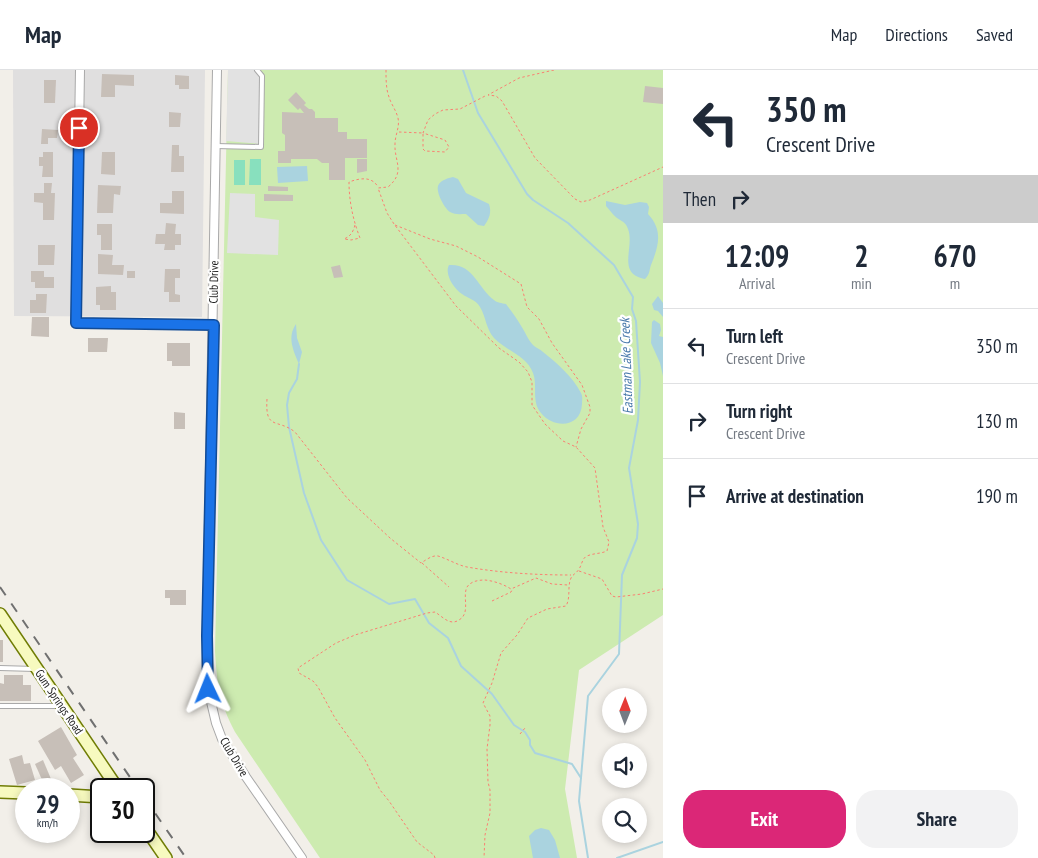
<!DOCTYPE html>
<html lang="en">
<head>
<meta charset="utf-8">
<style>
	:root { --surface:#fff; --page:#f2f2f3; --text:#1f2937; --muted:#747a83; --line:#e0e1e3; --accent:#db2777 }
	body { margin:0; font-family:"PT Sans Narrow",sans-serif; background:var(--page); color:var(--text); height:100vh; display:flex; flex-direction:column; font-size:19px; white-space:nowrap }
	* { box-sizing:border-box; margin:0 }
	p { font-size:16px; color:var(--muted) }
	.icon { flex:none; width:28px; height:28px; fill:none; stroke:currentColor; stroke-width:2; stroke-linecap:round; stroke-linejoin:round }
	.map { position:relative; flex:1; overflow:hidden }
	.drawer { display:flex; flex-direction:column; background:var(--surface); width:375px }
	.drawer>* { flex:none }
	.hud { background:#fff; color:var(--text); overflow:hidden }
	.needle { width:32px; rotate:1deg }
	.tools { position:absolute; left:602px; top:618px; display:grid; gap:10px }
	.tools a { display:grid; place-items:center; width:45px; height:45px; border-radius:50%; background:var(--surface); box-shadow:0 2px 8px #0003; font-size:25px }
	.speed { position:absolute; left:15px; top:708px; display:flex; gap:10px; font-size:25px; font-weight:700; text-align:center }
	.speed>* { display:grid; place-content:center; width:65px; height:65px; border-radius:50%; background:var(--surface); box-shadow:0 2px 8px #0003; line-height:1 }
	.speed small { font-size:12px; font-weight:400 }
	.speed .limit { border:2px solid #111; border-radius:8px; background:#fff; color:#111 }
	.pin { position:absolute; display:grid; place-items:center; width:42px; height:42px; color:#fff; margin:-21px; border:2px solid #fff; border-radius:50%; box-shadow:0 1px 5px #0007 }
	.me { position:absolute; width:55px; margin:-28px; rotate:358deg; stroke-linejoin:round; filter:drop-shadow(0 0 4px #0008) }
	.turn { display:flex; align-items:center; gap:18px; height:105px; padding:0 20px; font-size:22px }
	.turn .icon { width:65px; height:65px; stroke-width:2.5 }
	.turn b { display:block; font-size:35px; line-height:42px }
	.then { display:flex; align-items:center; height:48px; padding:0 20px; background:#0003; gap:10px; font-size:19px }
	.eta { display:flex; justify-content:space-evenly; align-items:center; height:85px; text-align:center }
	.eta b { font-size:30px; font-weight:800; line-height:35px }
	.action { display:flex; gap:10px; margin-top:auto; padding:10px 20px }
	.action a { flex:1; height:58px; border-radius:20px; background:var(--accent); color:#fff; font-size:20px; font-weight:800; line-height:58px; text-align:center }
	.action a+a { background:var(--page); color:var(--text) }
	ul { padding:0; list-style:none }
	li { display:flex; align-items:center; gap:15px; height:75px; padding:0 20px; border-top:1px solid var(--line) }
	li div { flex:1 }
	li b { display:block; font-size:19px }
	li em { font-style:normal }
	header { display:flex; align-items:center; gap:30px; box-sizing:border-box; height:70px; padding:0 25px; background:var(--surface); border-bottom:1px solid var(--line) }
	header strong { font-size:24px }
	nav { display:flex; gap:28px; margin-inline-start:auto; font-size:18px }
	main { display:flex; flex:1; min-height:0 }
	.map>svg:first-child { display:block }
	.residential { fill:#e0dfdf }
	.grass { fill:#cdebb0 }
	.pitch { fill:#88e0be }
	.parking { fill:#e2e2e2 }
	.water { fill:#aad3df }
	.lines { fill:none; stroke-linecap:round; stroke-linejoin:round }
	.stream { stroke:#aad3df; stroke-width:2 }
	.building { fill:#c7bfb8 }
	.lane-casing { stroke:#a9a9a9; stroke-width:6 }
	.street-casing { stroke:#a9a9a9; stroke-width:10 }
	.secondary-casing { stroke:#707d05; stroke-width:14 }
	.path { stroke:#fa8072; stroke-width:1; stroke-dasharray:2.5 2.5; stroke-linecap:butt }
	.lane { stroke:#fff; stroke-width:4 }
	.street { stroke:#fff; stroke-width:8 }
	.secondary { stroke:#f7fabf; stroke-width:11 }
	.rail { stroke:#707070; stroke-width:2; stroke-dasharray:10 10; stroke-linecap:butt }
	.route-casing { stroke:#114b97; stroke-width:12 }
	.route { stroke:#1a73e8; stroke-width:9 }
	.labels { text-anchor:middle; stroke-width:4.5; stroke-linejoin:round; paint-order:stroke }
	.street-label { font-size:12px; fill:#222; stroke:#fff }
	.water-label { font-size:14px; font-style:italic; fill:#4a7aab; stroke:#fff }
</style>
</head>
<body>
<header>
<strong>Map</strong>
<nav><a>Map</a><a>Directions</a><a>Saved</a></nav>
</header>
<main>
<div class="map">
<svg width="663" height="788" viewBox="0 0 663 788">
	<rect width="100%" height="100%" fill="#f2efe9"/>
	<polygon class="residential" points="13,0 205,0 202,247 14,246"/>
	<path class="grass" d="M228 0H663V545L579 600 565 719 577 788H320L235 662C219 631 217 615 215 581Z"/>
	<g class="pitch">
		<polygon points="250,89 261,89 261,115 249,115"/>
		<rect x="234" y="90" width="11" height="25"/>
	</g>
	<g class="parking">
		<polygon points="228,0 256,0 260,6 261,74 226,71"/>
		<polygon points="230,123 255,124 255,147 279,150 278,185 227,183"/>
	</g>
	<g class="water">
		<polygon points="307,96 308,111 278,113 277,97"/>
		<path d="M453 107 458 109 466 123 489 134C492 143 489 149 484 156L478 155 466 144C461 144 455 145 450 142 445 139 434 120 439 114 442 110 448 108 453 107Z"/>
		<path d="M606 131 625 135 640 132 647 133 649 137 648 144C663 160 659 175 651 195 649 201 650 204 645 209 616 204 635 177 628 159 626 152 621 151 617 148 613 145 610 140 606 136Z"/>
		<path d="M449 195C473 193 478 218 494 230 497 233 502 233 506 234 512 242 518 250 523 259 526 264 529 271 533 275 536 278 540 279 543 282 558 294 572 306 581 323 583 327 582 330 582 334 581 358 554 359 541 343 531 331 538 316 533 303 527 286 505 280 494 268 486 259 486 247 480 237 475 229 469 229 462 224 454 219 444 204 449 195Z"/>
		<polygon points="658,226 663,233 663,247 658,241 654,240 652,234"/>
		<polygon points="654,250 660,254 661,260 659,266 663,267 663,306 660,293 651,273 652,252"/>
		<path d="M296 254 297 268 302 282 299 294C293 280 287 267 296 254Z"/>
		<polygon points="541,758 549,760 555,770 560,788 533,788 529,766 535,760"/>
	</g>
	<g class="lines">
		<g class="stream">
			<polyline points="463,0 478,43 527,124 533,130 568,153 614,195 633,227 632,239 636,251 640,312 638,350 629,398 638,454 637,468 622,505 619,584 588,626 579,731 588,788"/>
			<polyline points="299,294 297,309 289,323 287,335 289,357 304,423 321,470 347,510 389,534 415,529 429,553 448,568 461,596 492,624 514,655 525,662 530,670 530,675 535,683 572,694 581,708"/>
			<polyline points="617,788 663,772"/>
		</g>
	</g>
	<g class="building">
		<polygon points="102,4 134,5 134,16 115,15 115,27 101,27"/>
		<polygon points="175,5 189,6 189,19 179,19 179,15 175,15"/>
		<polygon points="44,10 56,10 55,33 44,33"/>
		<polygon points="645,16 663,18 663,34 643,32"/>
		<polygon points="296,22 306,33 304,35 309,39 312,39 315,42 315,48 338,48 338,62 347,62 347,69 367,69 367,88 345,88 345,110 329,110 329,93 322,93 317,89 291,89 291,93 278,93 278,81 285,81 285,65 282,63 282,42 304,43 300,38 298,40 288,30"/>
		<polygon points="169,42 181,43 180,57 169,57"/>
		<polygon points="42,59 58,60 57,68 48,68 48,74 41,74"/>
		<polygon points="172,75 179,75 179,86 184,86 184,102 171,102"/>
		<polygon points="43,82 53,82 53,107 42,107 43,96 39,96 39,87 43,87"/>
		<polygon points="102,82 115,82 115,105 101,104"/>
		<polygon points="357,89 367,89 367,101 357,103"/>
		<polygon points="44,113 52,113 51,123 55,123 54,150 43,150 43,133 34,132 34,123 44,123"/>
		<polygon points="98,115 121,116 120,125 114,124 113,143 97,143"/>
		<polygon points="268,116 288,117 288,121 268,121"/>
		<polygon points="172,121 184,121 184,144 160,143 160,133 172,133"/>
		<polygon points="264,124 293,125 293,131 264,131"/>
		<polygon points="166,153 176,154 175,164 181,164 181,175 175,175 175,180 164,180 165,174 155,174 156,164 165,164"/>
		<polygon points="97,154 112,154 112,180 101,180 101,165 97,165"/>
		<polygon points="38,175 55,175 54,195 38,195"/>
		<polygon points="98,184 113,185 112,195 124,195 123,205 98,204"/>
		<polygon points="340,195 343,207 334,208 331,197"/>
		<polygon points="165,199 180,199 180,208 175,208 175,224 180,225 180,232 169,232 169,222 164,222"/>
		<polygon points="31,201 44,201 44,207 54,207 54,218 35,218 35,212 31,212"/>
		<rect x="127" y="201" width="8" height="7"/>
		<polygon points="111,216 111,222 116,222 116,240 100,240 100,235 96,235 96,217"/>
		<polygon points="36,224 47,224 46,243 30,243 30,230 36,230"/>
		<polygon points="32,247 49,247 49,267 31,266"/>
		<polygon points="88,268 108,268 107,282 88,282"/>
		<polygon points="167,273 190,273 190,296 172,296 172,291 167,291"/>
		<polygon points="174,342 185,343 185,359 174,359"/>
		<polygon points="165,520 186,520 186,535 170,535 170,528 165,528"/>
		<rect x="0" y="570" width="3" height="22"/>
		<polygon points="4,605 23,605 23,615 31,615 31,631 0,631 0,613 4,614"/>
		<polygon points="61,657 77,685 73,688 84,705 71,713 61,696 55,700 38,671"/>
		<polygon points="22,685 24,694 30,693 35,710 17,715 9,689"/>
		<polygon points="43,690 51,709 43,712 35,694"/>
	</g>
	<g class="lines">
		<defs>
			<g id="lane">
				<polyline points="216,76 261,77 262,6 257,0"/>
				<polyline points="0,598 35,599"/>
				<polyline points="0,636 60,636"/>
			</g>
			<g id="street">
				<polyline points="80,0 76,253 213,255"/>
				<polyline points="217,0 207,566 208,619 216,653 222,669 246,707 302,788"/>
			</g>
			<g id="secondary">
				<polyline points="0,544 118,719"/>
				<polyline points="0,722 26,723"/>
				<polyline points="69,725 101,727"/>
				<polyline points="144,756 166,788"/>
			</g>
		</defs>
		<use href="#lane" class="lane-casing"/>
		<use href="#street" class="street-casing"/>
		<use href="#secondary" class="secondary-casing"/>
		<g class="path">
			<path d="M386 0C386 9 386 19 389 27 391 34 396 40 398 48 400 57 395 65 395 74 394 91 406 102 388 117L378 118 387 143 394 154 456 236 499 278 519 292 528 302 532 312V335L545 354 563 371 576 377 595 398 603 457 609 472 607 481C600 484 594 483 587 486 582 488 582 495 579 499 577 503 573 504 571 508 567 517 571 527 566 536L547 539 528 548 517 565 501 583 492 613 483 633 490 646V655L487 679 488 712 490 720V743L485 765 484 788"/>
			<polyline points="554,0 519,8 488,25 496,26 502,31 535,88 575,129 581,132 590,130 663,97"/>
			<polyline points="399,62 423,63 423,79 425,81 445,82 449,77 445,70 423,63 428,50 435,44 443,40 460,39 487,25"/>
			<path d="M355 155C353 162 351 166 344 169L351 170 360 168C353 150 349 131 349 112 360 108 372 106 378 117"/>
			<polyline points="395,155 430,169 456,176 478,187 521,214 527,237 539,249 552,273 582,315 590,337 590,343 581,359 576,377"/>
			<path d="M267 329C265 361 277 348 295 362L347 428 390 468 421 493C426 490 432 485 438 486 448 489 457 495 467 497 501 503 537 505 571 505"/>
			<polyline points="422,493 449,517"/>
			<polyline points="579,501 602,509 612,526 616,527 642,524 663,519"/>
			<polyline points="492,531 511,522 512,520"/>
			<polyline points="520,664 525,658"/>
			<path d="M435 788 434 785 417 772 389 731 380 720 365 690 335 648 318 617 313 611 299 603 298 598 336 573 355 565 427 543 435 542C443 547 450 556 459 550 471 543 462 527 467 517 471 511 479 510 485 510 494 511 503 514 511 519L536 508 552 514 568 515"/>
		</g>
		<use href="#lane" class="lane"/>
		<use href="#street" class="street"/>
		<use href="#secondary" class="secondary"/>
		<g class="rail">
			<polyline points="0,517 138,719"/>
			<polyline points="144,727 186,788"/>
		</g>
	</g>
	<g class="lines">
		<defs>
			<polyline id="route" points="79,58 76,253 214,255 207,566 208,619"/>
		</defs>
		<use href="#route" class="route-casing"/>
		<use href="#route" class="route"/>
	</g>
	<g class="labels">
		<g class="street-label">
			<text transform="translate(214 212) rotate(-89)" y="4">Club Drive</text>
			<text transform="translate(59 632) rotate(56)" y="4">Gum Springs Road</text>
			<text transform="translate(234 687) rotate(59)" y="4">Club Drive</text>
		</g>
		<g class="water-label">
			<text transform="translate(626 296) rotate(-92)" y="5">Eastman Lake Creek</text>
		</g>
	</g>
</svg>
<div class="tools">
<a><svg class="needle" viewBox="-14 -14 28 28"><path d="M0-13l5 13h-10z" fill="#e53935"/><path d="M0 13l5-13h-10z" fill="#747a83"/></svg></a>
<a><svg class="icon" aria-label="sound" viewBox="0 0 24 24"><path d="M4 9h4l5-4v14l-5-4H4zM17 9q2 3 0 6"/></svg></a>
<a><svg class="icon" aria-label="search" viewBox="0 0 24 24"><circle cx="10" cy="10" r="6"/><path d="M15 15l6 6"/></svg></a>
</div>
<div class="speed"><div>29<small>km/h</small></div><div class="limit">30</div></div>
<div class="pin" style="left:79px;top:58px;background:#d93025"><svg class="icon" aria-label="arrive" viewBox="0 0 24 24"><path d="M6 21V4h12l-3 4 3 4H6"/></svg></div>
<svg class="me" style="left:208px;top:619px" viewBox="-20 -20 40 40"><path d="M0-17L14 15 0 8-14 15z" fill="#1a73e8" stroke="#fff" stroke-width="4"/></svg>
</div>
<section class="drawer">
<div class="hud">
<div class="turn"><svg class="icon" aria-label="left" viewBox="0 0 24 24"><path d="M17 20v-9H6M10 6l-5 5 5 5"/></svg><div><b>350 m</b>Crescent Drive</div></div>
<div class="then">Then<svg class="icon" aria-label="right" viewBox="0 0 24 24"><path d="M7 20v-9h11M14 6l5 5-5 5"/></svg></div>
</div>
<div class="eta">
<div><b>12:09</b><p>Arrival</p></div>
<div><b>2</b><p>min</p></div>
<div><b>670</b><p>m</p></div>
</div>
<ul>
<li><svg class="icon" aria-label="left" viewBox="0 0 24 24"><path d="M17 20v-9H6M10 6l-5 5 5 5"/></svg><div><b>Turn left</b><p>Crescent Drive</p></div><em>350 m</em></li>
<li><svg class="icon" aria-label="right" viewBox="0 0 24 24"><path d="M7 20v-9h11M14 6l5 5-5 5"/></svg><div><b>Turn right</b><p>Crescent Drive</p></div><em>130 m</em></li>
<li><svg class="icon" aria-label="arrive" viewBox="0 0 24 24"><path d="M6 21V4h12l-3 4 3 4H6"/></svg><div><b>Arrive at destination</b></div><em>190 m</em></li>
</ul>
<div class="action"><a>Exit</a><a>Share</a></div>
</section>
</main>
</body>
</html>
